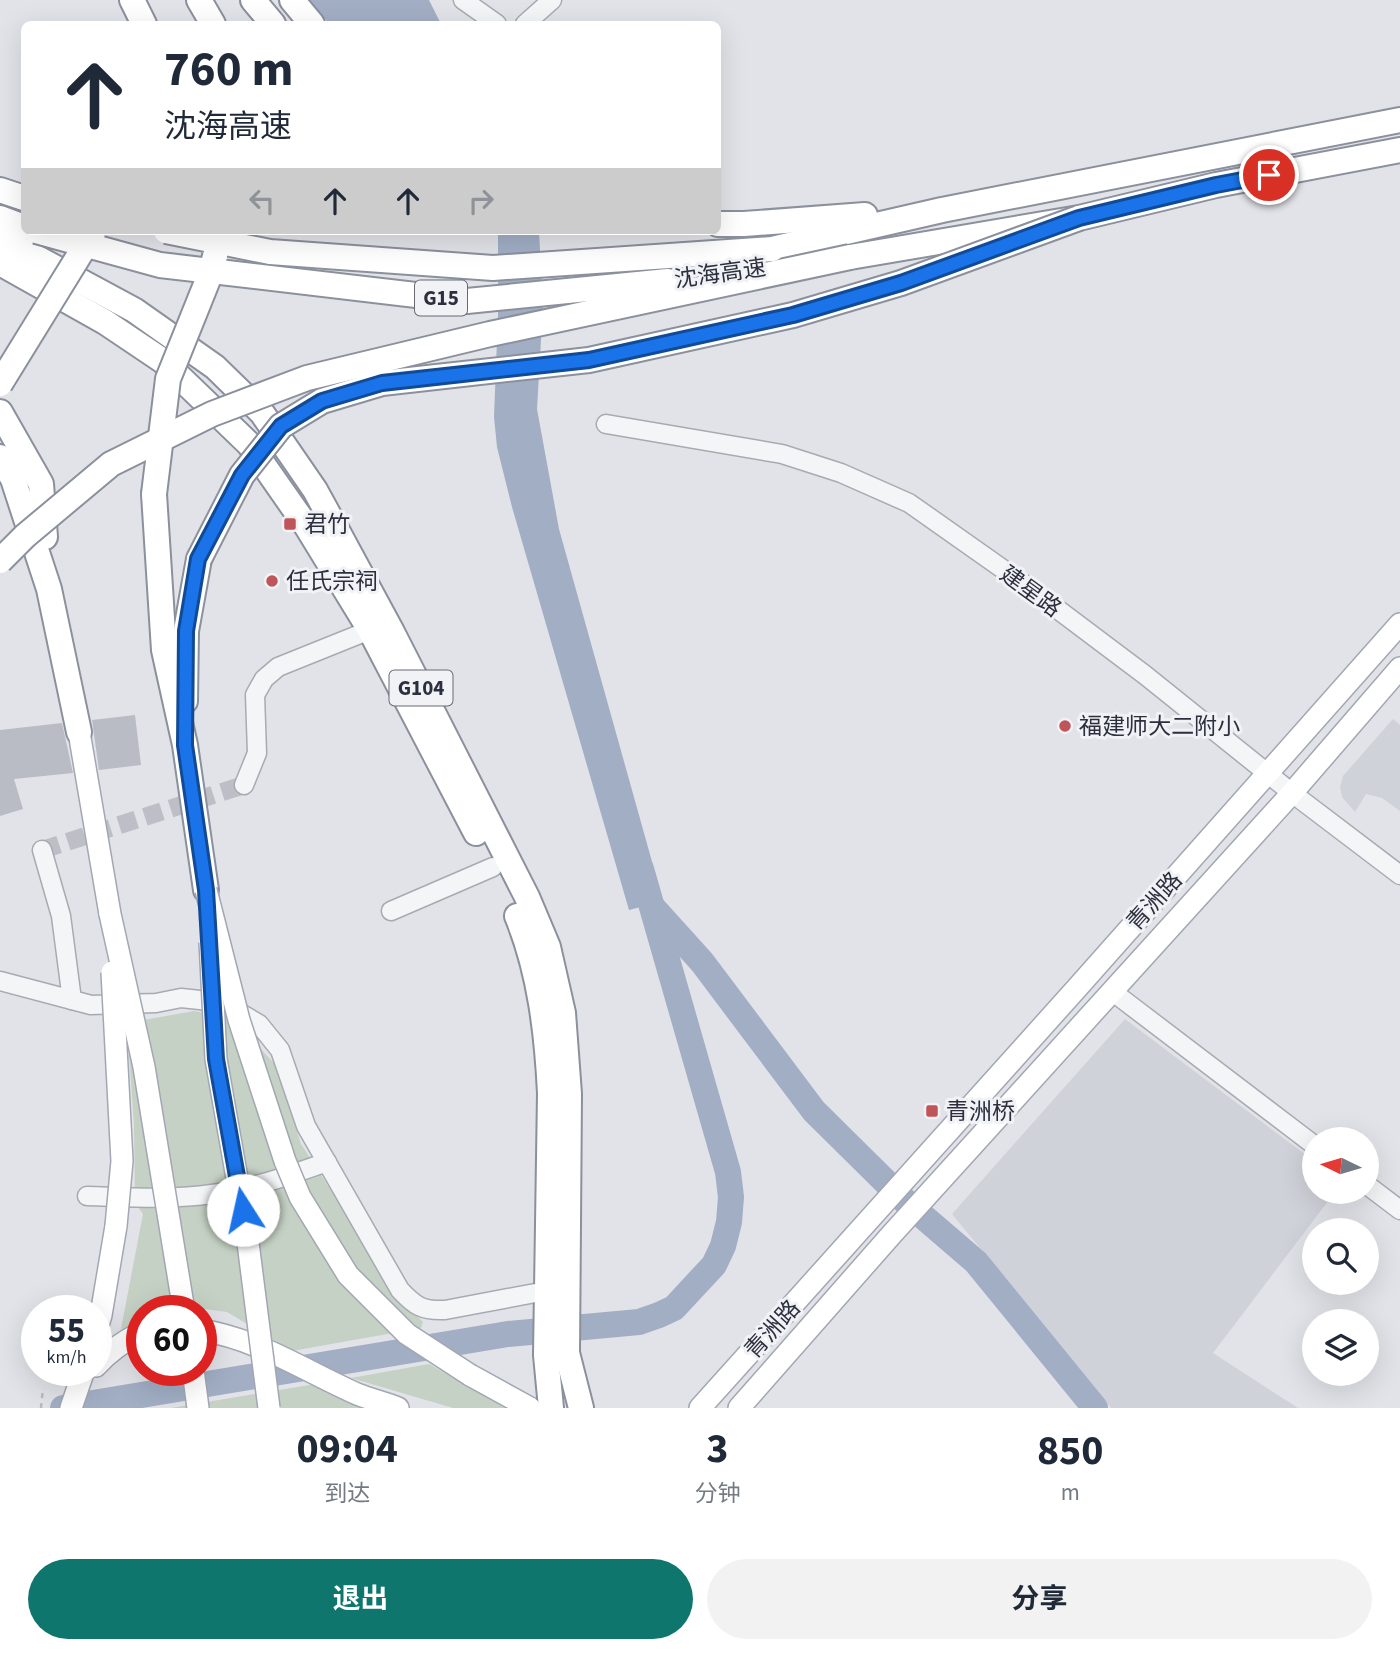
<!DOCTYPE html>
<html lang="zh">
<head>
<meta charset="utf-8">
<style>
	:root { --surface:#fff; --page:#f2f2f3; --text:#1f2937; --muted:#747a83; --accent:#0f766e }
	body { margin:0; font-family:"Source Sans 3","Noto Sans SC",sans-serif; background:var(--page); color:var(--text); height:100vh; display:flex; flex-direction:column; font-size:26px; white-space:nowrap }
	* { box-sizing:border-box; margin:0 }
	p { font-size:23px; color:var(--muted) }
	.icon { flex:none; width:38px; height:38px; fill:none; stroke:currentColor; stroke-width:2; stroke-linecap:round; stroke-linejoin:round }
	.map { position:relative; height:1408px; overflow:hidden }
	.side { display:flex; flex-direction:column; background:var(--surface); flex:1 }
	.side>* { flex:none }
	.banner { position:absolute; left:21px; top:21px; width:700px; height:214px; border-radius:10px; box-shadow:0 7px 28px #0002; background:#fff; color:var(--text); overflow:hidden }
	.needle { width:46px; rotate:275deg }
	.fabs { position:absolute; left:1302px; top:1127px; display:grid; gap:14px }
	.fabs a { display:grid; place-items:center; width:77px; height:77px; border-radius:50%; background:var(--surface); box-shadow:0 7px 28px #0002; font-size:35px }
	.speed { position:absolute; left:21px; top:1295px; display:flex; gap:14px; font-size:35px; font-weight:700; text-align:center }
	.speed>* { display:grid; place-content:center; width:91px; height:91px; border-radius:50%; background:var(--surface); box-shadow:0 7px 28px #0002; line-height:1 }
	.speed small { font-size:18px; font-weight:400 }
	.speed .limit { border:10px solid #d22; background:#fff; color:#111 }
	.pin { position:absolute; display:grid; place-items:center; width:60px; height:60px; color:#fff; margin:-30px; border:4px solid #fff; border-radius:50%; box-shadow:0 2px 7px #0007 }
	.me { position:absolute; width:77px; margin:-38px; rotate:350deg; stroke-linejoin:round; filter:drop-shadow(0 0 5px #0008) }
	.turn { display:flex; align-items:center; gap:24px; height:147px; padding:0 28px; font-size:32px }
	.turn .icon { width:91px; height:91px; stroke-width:2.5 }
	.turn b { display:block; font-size:49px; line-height:60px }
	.lanes { display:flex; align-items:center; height:66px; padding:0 28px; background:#0003; justify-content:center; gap:35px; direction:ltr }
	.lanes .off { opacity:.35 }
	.eta { display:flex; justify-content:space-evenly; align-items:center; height:119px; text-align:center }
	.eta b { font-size:42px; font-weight:700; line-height:49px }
	.button { display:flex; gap:14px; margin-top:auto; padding:14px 28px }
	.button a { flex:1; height:80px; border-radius:42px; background:var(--accent); color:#fff; font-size:28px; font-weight:700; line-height:80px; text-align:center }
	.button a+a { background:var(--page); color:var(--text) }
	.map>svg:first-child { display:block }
	.built { fill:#d0d2da }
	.green { fill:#c5d1c4 }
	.water { fill:#a1aec4 }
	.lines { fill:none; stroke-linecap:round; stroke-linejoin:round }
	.river { stroke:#a1aec4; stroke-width:26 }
	.building { fill:#b9bcc5 }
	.minor-tunnel { stroke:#bebfc6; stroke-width:18; stroke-dasharray:18 9; stroke-linecap:butt }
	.minor-casing { stroke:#a8aab2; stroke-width:21 }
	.major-casing { stroke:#a2a7b3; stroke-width:24 }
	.highway-casing { stroke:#8b909d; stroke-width:28 }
	.path { stroke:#b8bac0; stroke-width:2.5; stroke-dasharray:5 5; stroke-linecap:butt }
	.minor { stroke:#f4f5f7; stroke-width:18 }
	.major { stroke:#fff; stroke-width:21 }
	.highway { stroke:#fff; stroke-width:24 }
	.major-bridge-casing { stroke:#a2a7b3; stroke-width:24; stroke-linecap:butt }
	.highway-bridge-casing { stroke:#8b909d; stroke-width:28; stroke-linecap:butt }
	.major-bridge { stroke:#fff; stroke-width:21 }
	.highway-bridge { stroke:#fff; stroke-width:24 }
	.route-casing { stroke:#114b97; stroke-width:18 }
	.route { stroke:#1a73e8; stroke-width:12 }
	.poi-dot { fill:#bf5559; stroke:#f1f2f6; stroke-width:2.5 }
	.labels { text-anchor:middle; stroke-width:6; stroke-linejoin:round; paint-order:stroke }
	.shield { fill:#f1f2f6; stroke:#676a75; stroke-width:2 }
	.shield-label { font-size:21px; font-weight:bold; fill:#2c303e }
	.street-label { font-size:23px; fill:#2c303e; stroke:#f1f2f6 }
	.poi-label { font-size:23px; fill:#2c303e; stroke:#f1f2f6; text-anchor:start }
</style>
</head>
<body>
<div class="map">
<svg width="1400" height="1408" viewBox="0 0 1400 1408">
	<rect width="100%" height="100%" fill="#e2e3e8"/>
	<g class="built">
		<polygon points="1393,719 1400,725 1400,811 1382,798 1366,794 1355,812 1342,797 1340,787 1343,776"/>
		<polygon points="1125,1019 1314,1161 1314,1192 1335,1192 1213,1353 1298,1408 1111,1408 952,1214"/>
	</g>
	<g class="green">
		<polygon points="194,1011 232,1019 275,1064 301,1144 404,1304 423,1322 421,1328 292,1351 227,1312 204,1309 142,1311 142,1320 121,1329 143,1214 135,1203 134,1126 127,1023"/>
		<polygon points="429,1364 455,1379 517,1408 453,1408 351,1378"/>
		<polygon points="315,1384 375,1408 171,1408"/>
	</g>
	<g class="water">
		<polygon points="306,0 429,0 441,24 330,24"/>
		<polygon points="498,231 539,231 543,306 537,409 559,529 663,901 629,910 512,507 497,447 494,417 498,315"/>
	</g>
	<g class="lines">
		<g class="river">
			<polyline points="655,910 702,962 814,1111 905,1201 976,1262 1095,1408"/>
			<polyline points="63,1408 508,1334 639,1322 659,1315 674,1308 714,1265 723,1246 729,1222 731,1197 728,1172 641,869"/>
		</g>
	</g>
	<g class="building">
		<polygon points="135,715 141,765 99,770 92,720"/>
		<polygon points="62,723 73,773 14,779 23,809 0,816 0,730"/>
	</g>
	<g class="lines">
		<polyline class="minor-tunnel" points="42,850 244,785"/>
		<defs>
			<g id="minor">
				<polyline points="463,0 497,24"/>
				<polyline points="525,24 552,0"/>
				<polyline points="606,424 782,454 841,473 909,503 1024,584 1145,675 1292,793 1400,875"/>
				<polyline points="244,785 257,753 255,695 264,679 278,667 370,630"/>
				<polyline points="391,911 493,867"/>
				<polyline points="0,981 72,1000 61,916 42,850"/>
				<polyline points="1113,992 1314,1145"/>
				<path d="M72 1000 91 1005 156 1003 181 998 200 1000 230 1007 259 1024 280 1050 306 1126 400 1290C415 1306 422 1311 445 1310L546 1291"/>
				<polyline points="1367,1185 1400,1210"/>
				<path d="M87 1196C128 1197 171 1200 212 1194 252 1189 289 1175 327 1162"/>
			</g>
			<g id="major">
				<polyline points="79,732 110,914"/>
				<path d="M201 1330C258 1339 305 1371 357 1394 370 1399 385 1403 398 1408"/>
				<polyline points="96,1332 101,1315 116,1226"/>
				<path d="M96 1366C109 1351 124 1341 142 1332"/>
				<polyline points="193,1370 198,1408"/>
				<polyline points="470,1375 530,1408"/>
				<polyline points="71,1408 84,1370"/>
				<polyline points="700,1408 1077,988 1400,624"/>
				<polyline points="739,1408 892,1234 1292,793 1400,668"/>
			</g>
			<g id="highway">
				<polyline points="132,0 144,24"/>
				<polyline points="199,0 213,24"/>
				<polyline points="253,0 273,24"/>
				<polyline points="292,0 312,24"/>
				<polyline points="0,190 24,198"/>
				<polyline points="0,218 24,227"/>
				<polyline points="718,224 744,224 865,215"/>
				<polyline points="0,238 134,310 215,367 262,413 315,490 332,521 392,632 527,897 548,947 563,1013 569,1094 567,1353 581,1408"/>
				<polyline points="772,249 942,210 1400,120"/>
				<polyline points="850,257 1079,218 1216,185 1400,150"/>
				<polyline points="0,263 105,322 163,361 249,444 307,527 370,630 476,833"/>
				<polyline points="0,412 41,484 45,537"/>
				<polyline points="0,457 13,479 49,589 79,732"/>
				<polyline points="154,494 164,650 185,745 206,890"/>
				<polyline points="185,701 186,631 199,559"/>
				<path d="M517 916C540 972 547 1033 550 1093L546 1355 551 1408"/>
			</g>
		</defs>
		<use href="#minor" class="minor-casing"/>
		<use href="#major" class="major-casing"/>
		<use href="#highway" class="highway-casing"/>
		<polyline class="path" points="41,1408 43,1388"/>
		<use href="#minor" class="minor"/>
		<use href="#major" class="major"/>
		<use href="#highway" class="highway"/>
		<defs>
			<g id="major-bridge">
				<polyline points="206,890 239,1020 285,1161 300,1197 348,1275 407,1334 470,1375"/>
				<polyline points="110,914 144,1067 184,1311"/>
				<polyline points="210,942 216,1059 247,1235 269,1408"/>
				<polyline points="112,972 122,1161 116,1226"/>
			</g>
			<g id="highway-bridge">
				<polyline points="36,231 160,265 467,301 668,281"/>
				<polyline points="166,231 270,252 493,268 772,249"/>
				<polyline points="0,384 93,233"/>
				<polyline points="154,494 168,379 211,272 215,256"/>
				<polyline points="199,559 242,475 281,426 322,401 382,383 589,360 793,315 901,283 1079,218"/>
				<polyline points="0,561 25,536 111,464 212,414 307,378 490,334 850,257"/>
			</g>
		</defs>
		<use href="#major-bridge" class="major-bridge-casing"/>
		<use href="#highway-bridge" class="highway-bridge-casing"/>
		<use href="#major-bridge" class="major-bridge"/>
		<use href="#highway-bridge" class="highway-bridge"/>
	</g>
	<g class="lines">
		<defs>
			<polyline id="route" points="243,1210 216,1059 206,890 185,745 186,631 198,559 242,475 281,426 322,401 382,383 589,360 793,315 901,283 1079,218 1216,185 1269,175"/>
		</defs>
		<use href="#route" class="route-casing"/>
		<use href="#route" class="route"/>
	</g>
	<g class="poi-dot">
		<rect x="283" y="517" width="14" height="14" rx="3.5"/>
		<circle cx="272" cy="581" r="7"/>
		<circle cx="1065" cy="726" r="7"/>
		<rect x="925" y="1104" width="14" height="14" rx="3.5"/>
	</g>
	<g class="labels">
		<g class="shield">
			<rect x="415" y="280.5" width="52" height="35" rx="5"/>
			<rect x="389.5" y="670.5" width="63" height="35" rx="5"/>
		</g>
		<g class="shield-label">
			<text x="441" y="305">G15</text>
			<text x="421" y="695">G104</text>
		</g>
		<g class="street-label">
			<text transform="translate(720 273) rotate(-8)" y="8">沈海高速</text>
			<text transform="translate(1031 591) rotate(36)" y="8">建星路</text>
			<text transform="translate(1154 901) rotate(-48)" y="8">青洲路</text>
			<text transform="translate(772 1329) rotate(-48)" y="8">青洲路</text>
		</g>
		<g class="poi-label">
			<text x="304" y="532">君竹</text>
			<text x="286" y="589">任氏宗祠</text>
			<text x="1079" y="734">福建师大二附小</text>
			<text x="946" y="1119">青洲桥</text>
		</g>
	</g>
</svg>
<div class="fabs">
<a><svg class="needle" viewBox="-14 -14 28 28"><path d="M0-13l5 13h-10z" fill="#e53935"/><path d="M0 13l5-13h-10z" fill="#747a83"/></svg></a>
<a><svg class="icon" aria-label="search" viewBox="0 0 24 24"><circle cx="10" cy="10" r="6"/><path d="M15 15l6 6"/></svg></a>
<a><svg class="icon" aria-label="layers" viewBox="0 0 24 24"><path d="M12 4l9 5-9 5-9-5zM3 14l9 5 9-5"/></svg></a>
</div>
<div class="speed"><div>55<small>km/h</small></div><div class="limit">60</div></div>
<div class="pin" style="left:1269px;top:175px;background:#d93025"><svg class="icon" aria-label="arrive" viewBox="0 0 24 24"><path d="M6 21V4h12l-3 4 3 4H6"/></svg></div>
<svg class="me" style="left:243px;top:1210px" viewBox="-20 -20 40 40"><circle r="19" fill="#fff"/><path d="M0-13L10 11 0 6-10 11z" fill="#1a73e8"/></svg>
<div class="banner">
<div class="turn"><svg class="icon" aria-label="ahead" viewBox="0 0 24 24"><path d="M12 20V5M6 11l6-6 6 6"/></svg><div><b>760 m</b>沈海高速</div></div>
<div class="lanes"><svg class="icon off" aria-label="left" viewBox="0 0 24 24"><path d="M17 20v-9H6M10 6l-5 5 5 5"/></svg><svg class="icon" aria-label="ahead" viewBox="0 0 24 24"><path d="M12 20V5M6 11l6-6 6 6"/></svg><svg class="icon" aria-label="ahead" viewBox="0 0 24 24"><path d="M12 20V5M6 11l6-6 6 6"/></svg><svg class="icon off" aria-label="right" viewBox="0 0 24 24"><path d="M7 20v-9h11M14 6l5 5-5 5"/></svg></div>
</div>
</div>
<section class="side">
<div class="eta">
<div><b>09:04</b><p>到达</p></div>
<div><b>3</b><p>分钟</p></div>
<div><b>850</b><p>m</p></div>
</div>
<div class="button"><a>退出</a><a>分享</a></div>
</section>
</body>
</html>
